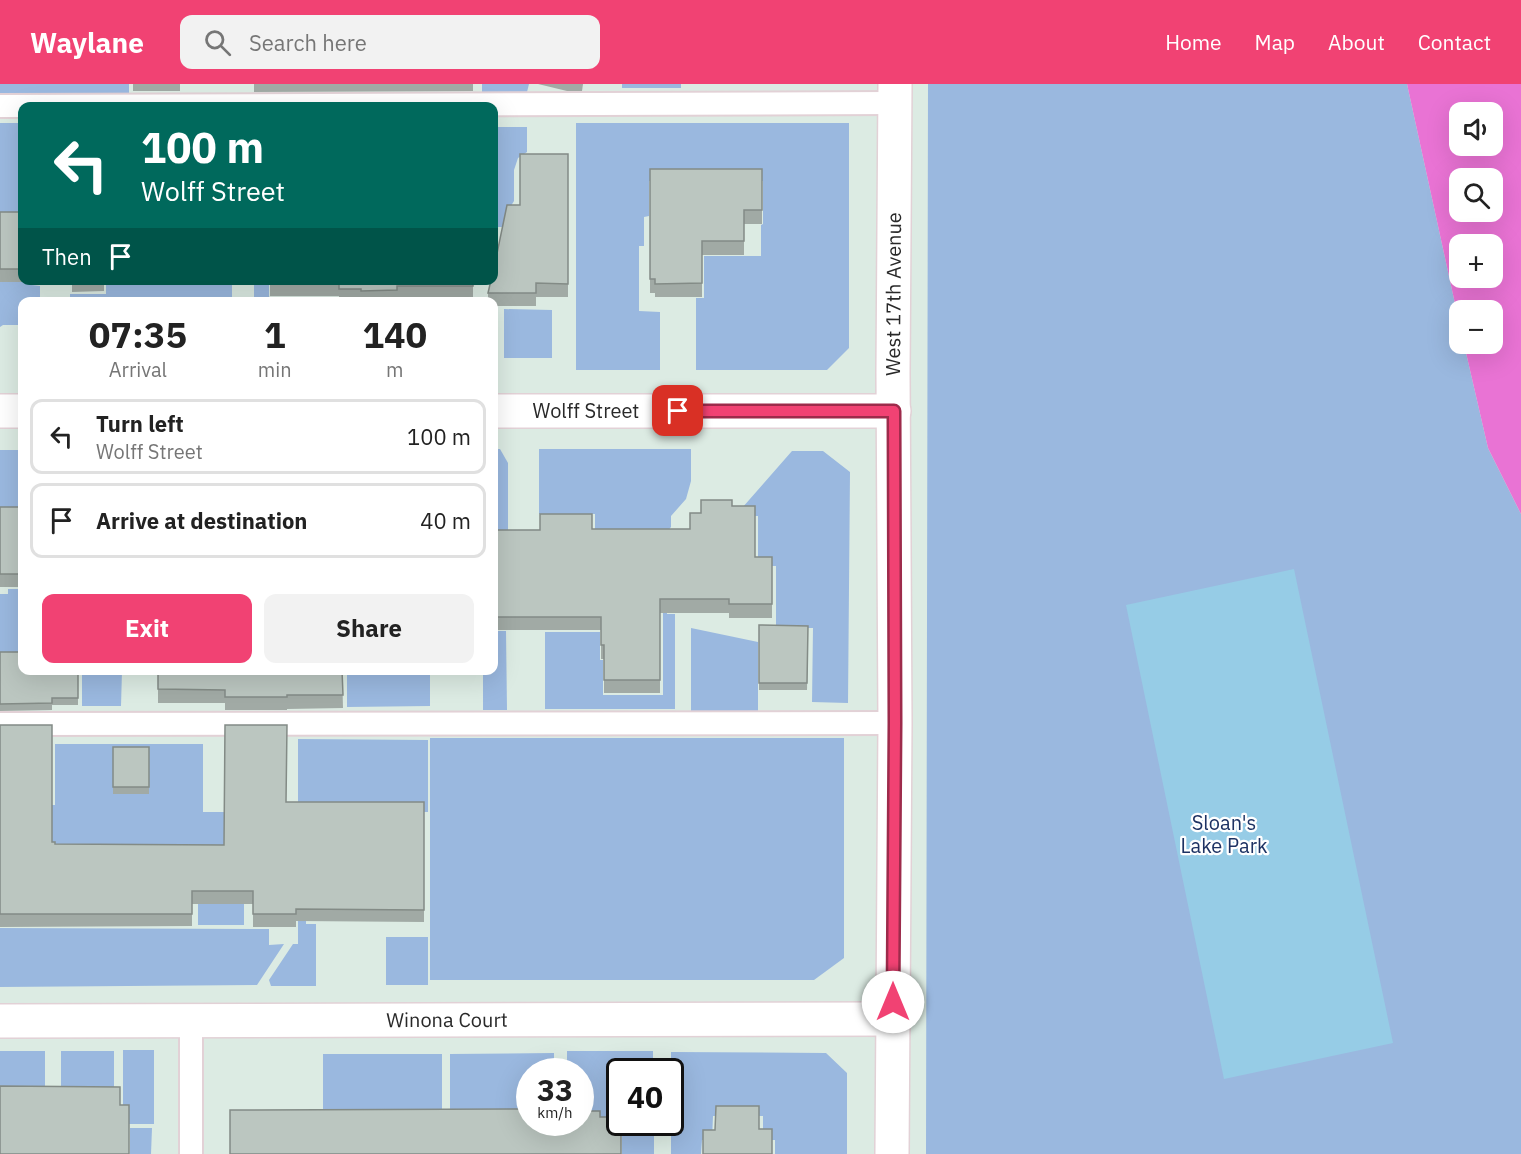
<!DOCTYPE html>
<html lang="en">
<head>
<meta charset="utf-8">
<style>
	:root { --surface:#fff; --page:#f2f2f2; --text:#222; --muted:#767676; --line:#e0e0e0; --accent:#f14273 }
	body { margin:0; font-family:"IBM Plex Sans",sans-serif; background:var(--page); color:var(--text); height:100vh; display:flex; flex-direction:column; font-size:22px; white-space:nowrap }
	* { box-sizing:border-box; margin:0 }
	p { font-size:20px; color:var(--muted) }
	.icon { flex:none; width:33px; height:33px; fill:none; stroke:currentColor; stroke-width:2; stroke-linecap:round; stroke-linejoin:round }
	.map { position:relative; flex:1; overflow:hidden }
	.panel { position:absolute; left:18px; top:213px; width:480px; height:378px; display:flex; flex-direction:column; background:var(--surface); border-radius:12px; box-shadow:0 6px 24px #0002 }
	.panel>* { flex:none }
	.top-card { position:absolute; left:18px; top:18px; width:480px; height:183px; border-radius:12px; box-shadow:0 6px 24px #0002; background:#00695c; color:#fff; overflow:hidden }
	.controls { position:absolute; left:1449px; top:18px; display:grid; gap:12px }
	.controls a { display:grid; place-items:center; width:54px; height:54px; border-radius:12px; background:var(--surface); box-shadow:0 6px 24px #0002; font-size:30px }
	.speed { position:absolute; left:516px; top:974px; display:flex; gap:12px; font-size:30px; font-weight:700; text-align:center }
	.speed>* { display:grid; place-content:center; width:78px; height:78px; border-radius:50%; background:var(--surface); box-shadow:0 6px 24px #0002; line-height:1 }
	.speed small { font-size:15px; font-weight:400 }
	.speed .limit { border:3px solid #111; border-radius:9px; background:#fff; color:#111 }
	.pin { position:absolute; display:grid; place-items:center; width:51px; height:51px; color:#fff; margin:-26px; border-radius:12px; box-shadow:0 3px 9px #0006 }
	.me { position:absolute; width:66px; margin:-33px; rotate:0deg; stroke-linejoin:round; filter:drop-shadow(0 0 4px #0008) }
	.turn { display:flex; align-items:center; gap:21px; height:126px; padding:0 24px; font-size:27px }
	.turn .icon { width:78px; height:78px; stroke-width:2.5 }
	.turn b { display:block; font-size:42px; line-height:51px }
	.then { display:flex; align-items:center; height:57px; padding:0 24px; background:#0003; gap:12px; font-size:22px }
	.eta { display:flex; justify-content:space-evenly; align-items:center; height:102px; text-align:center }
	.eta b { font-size:36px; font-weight:700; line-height:42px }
	.primary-button { display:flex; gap:12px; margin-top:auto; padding:12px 24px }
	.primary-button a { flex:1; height:69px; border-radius:12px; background:var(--accent); color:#fff; font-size:24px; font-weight:700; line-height:69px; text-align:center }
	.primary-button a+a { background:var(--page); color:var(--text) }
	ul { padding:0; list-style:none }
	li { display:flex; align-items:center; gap:18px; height:75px; margin:0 12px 9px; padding:0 12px; border:3px solid var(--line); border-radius:12px }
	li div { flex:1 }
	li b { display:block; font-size:22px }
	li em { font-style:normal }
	header { display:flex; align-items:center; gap:36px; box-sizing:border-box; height:84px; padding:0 30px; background:var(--accent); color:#fff }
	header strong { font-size:28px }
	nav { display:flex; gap:33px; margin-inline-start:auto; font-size:21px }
	.search { width:420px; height:54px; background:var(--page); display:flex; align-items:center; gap:15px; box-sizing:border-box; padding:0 21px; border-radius:12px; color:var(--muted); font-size:22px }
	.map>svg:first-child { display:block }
	.green { fill:#9ab8df }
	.pitch { fill:#96cce6 }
	.water { fill:#e973d4; fill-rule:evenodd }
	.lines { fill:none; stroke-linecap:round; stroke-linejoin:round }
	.service-casing { stroke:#e2d1d6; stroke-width:26 }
	.minor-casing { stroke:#e2d1d6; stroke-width:36 }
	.tertiary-casing { stroke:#e2d1d6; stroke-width:36 }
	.service { stroke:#fff; stroke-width:22 }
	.minor { stroke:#fff; stroke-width:33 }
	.tertiary { stroke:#fff; stroke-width:33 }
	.wall { fill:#a1aaa5 }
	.building { fill:#bbc6c0; stroke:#838b86; stroke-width:1.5 }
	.route-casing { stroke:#9d2b4b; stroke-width:15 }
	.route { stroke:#f14273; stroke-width:10 }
	.labels { text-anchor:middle; stroke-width:4.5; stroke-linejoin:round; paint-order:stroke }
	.street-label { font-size:20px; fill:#292929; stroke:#fff }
	.park-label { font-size:20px; fill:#1d3263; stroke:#fff }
</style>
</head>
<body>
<header>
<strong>Waylane</strong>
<div class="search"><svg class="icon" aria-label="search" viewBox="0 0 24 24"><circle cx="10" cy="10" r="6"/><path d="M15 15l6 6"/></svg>Search here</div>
<nav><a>Home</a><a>Map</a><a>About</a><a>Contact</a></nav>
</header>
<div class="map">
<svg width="1521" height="1070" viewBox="0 0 1521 1070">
	<rect width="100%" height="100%" fill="#dcebe3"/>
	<g class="green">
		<rect x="0" y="0" width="129" height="10"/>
		<polygon points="482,0 529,0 527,8 482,8"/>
		<rect x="622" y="0" width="59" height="4"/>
		<polygon points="928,0 1407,0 1459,238 1460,260 1464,260 1488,364 1521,430 1521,1070 926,1070"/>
		<rect x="0" y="39" width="22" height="98"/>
		<polygon points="576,39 849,39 849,264 827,286 696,286 696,214 704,214 704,172 761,172 761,141 763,140 763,97 649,97 649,132 644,133 644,162 639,162 639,227 660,228 660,286 576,286"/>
		<polygon points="494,43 527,43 527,68 518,74 514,86 514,117 509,125 509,143 494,143"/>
		<polygon points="0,140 22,196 32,197 32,201 40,202 40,217 22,218 22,287 22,241 3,241 0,243"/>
		<polygon points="106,197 232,197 232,217 70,217 70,210 106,210"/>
		<polygon points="254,197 269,197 269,213 313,213 313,217 254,217"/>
		<polygon points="504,225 552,226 552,274 504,274"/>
		<polygon points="494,365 500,365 508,379 508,459 494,459"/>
		<polygon points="539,365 691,365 691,397 686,415 671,432 671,443 661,455 595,455 595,430 539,430"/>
		<polygon points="0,366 22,366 22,503 0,435"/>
		<polygon points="792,367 823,367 850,388 848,619 812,618 813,544 776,544 776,482 758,482 758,432 735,432"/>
		<polygon points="663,459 667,459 667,530 675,530 675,625 545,625 545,548 600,548 600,576 603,576 603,611 663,611"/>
		<polygon points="8,505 22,505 22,574 0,626 0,510 8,510"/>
		<polygon points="691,544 758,558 758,627 691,627"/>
		<polygon points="494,547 506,547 507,626 483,626 483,587 494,586"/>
		<polygon points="82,587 122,587 121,622 82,622"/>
		<polygon points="347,587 430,587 430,622 347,623"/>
		<polygon points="430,654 844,654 844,874 814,896 430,896"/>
		<polygon points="298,655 428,656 428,728 306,728 306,840 316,840 316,902 271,902 269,896 293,860 298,860"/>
		<polygon points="55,660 203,660 203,728 244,728 244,841 198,841 198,765 50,769 39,721 55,721"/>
		<polygon points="0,844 269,845 269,861 284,860 257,901 0,903"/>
		<rect x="386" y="853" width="42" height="48"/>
		<rect x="123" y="966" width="31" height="74"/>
		<rect x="0" y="967" width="45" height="54"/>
		<rect x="61" y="967" width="53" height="53"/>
		<polygon points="567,967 653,967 653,987 620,987 620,1038 654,1038 654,1070 622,1070 622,1042 601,1042 581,1036 580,987 567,987"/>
		<polygon points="671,968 826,969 847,989 847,1070 775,1070 775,1056 763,1056 763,1032 713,1032 712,1056 702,1056 701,1070 671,1070"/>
		<polygon points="554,969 554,987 530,987 529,1030 450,1030 450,970"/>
		<rect x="323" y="970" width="119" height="61"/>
		<polygon points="130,1044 152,1044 151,1070 130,1070"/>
	</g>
	<polygon class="pitch" points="1294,485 1393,959 1224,995 1126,521"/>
	<path class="water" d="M1407 0H1521V430L1488 364 1464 260H1492V226H1460L1459 238ZM1460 28H1492V62H1460ZM1460 94H1492V128H1460ZM1460 160H1492V194H1460Z"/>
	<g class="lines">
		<defs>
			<g id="service">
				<polyline points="0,22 895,19"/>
				<polyline points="0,640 895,639"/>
				<polyline points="191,1070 191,936"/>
			</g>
			<g id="minor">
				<polyline points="0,327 22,327"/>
				<path id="s1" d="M494 327H894"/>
				<path id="s2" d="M0 937 893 935"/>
			</g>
			<g id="tertiary">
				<path id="s3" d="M892 1070 895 639 893 289 895 0"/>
			</g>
		</defs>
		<use href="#service" class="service-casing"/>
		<use href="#minor" class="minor-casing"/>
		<use href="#tertiary" class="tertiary-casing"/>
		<use href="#service" class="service"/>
		<use href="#minor" class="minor"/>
		<use href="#tertiary" class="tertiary"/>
	</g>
	<g class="wall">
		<rect x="133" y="0" width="47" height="7"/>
		<polygon points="254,0 473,0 473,7 254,8"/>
		<polygon points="538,0 583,0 582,7 567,7"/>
		<polygon points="568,70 568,213 536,213 536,222 494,222 494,218 488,218 488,209 520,121"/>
		<polygon points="650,85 762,85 762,140 744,140 744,171 702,171 702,213 655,213 655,209 650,209"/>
		<polygon points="0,128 22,128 22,196 104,196 104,207 72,208 72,198 0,198"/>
		<polygon points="270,196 473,196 473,215 397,215 397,218 339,218 339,212 270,212"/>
		<polygon points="732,422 755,473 772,473 772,534 729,534 729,529 660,529 660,609 604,609 604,575 601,575 601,546 494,546 494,446 690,445 701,429"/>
		<rect x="0" y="423" width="22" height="80"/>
		<polygon points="759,541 808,542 807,606 759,606"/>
		<polygon points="0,568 78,586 78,621 52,621 52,626 0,627"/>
		<polygon points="158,586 342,586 343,624 287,625 287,626 225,626 225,619 158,619"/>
		<polygon points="0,641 52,758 55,760 224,761 286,718 424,718 424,838 296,837 296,843 253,843 253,820 192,820 192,842 0,843"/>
		<rect x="113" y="663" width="36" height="47"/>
	</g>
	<g class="building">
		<polygon points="520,70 568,70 568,200 536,199 536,209 488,209 491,196 494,196 494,184 507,121 520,121"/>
		<polygon points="650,85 762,85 762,126 744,126 744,157 702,157 702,199 655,200 655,195 650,195"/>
		<rect x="0" y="128" width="22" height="57"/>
		<polygon points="270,196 473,196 473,202 397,202 397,206 361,207 361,205 339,205 339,199 270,199"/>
		<polygon points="701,416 732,416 732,422 755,422 755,473 772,473 772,520 729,520 729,515 660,515 660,596 604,596 604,561 601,561 601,533 494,533 494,446 540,446 540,430 592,430 592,445 690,445 690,429 701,429"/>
		<rect x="0" y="423" width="22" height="67"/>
		<polygon points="759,541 808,542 807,599 759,599"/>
		<polygon points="0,568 22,568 22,586 78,586 78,614 52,614 52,619 0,620"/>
		<polygon points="158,586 342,586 343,611 287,611 287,613 225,613 225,606 158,605"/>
		<polygon points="0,641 52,641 52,758 55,758 55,760 224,761 225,641 287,641 286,718 424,718 424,826 296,825 296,830 253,830 253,807 192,807 192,830 0,830"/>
		<rect x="113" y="663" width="36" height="40"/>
		<polygon points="0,1002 120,1003 120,1021 129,1021 129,1070 0,1070"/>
		<polygon points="716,1022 759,1022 759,1045 772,1045 772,1070 703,1070 703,1046 715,1046"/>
		<polygon points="530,1025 530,1038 580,1038 580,1027 600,1027 600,1033 620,1033 620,1038 621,1038 621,1070 230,1070 230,1026"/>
	</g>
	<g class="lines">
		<defs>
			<polyline id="route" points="678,327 894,327 895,639 893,918"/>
		</defs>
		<use href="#route" class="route-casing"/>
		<use href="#route" class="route"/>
	</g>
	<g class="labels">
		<g class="street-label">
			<text dy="7" stroke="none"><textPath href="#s3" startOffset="860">West 17th Avenue</textPath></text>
			<text dy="7" stroke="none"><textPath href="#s1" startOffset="92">Wolff Street</textPath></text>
			<text dy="7" stroke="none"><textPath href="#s2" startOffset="447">Winona Court</textPath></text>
		</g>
		<g class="park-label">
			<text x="1224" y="746">Sloan's<tspan x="1224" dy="23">Lake Park</tspan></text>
		</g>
	</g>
</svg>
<div class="controls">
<a><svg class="icon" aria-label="sound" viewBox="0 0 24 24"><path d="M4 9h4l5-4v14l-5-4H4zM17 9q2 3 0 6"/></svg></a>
<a><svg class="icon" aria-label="search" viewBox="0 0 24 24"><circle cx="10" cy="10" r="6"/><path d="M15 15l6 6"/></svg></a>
<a>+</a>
<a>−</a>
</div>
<div class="speed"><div>33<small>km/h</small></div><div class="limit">40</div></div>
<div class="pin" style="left:678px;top:327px;background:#d93025"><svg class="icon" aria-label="arrive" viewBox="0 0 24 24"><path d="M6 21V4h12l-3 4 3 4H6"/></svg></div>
<svg class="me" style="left:893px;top:918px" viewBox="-20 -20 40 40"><circle r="19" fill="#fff"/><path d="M0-13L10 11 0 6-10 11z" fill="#f14273"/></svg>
<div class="top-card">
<div class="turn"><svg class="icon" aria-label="left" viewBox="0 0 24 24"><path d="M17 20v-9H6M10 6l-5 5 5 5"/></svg><div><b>100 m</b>Wolff Street</div></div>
<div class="then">Then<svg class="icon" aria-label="arrive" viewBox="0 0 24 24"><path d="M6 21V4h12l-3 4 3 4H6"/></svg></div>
</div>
<section class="panel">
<div class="eta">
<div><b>07:35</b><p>Arrival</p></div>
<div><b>1</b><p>min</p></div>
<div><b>140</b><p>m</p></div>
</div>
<ul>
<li><svg class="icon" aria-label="left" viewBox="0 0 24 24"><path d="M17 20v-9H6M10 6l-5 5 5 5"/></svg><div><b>Turn left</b><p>Wolff Street</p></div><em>100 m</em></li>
<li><svg class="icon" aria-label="arrive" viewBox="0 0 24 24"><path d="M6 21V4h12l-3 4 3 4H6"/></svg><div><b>Arrive at destination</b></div><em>40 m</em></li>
</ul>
<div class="primary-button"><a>Exit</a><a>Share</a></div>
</section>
</div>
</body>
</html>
